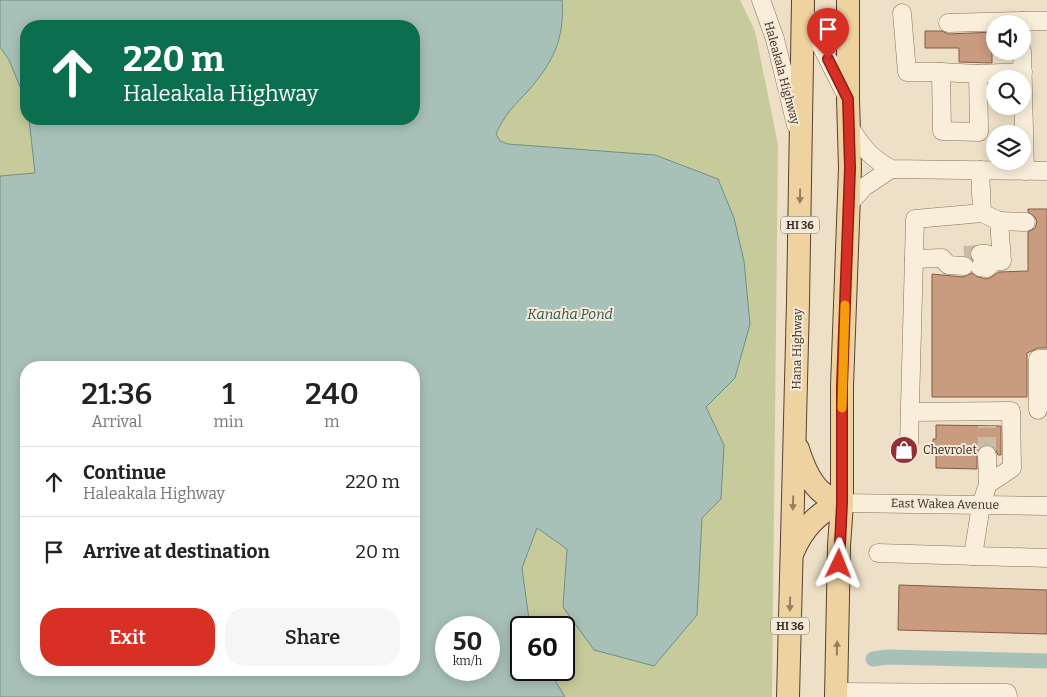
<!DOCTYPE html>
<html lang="en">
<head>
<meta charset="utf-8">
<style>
	:root { --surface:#fff; --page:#f6f6f6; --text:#222; --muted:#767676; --line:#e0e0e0; --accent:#d93025 }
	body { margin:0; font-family:Bitter,serif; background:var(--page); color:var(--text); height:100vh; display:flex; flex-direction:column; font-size:19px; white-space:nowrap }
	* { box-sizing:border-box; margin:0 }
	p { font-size:16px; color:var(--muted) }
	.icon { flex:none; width:28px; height:28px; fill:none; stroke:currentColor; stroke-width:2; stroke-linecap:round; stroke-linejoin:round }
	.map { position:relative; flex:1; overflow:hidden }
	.details { position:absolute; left:20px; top:361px; width:400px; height:315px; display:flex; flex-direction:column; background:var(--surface); border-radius:20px; box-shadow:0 2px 12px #0003 }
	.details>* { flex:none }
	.guide { position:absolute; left:20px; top:20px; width:400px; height:105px; border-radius:20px; box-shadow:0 2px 12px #0003; background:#0b6e4f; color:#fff; overflow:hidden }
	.controls { position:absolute; left:986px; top:15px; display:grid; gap:10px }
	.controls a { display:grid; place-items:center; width:45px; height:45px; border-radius:50%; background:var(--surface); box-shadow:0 2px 12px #0003; font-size:25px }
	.speed { position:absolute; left:435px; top:616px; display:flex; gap:10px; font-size:25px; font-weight:700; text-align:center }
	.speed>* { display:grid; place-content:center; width:65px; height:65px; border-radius:50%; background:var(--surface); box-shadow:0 2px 12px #0003; line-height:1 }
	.speed small { font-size:12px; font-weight:400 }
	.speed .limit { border:2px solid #111; border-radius:8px; background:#fff; color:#111 }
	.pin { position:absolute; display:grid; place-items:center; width:42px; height:42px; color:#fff; margin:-51px -21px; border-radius:50% 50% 50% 0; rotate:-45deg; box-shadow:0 0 5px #0007 }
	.pin .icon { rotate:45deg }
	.me { position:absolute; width:55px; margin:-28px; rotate:2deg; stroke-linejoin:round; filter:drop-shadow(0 0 4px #0008) }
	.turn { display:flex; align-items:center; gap:18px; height:105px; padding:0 20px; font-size:22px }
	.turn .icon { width:65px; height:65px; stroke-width:2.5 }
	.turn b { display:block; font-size:35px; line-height:42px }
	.eta { display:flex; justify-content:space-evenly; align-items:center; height:85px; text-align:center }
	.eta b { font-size:30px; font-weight:600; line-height:35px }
	.cta { display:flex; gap:10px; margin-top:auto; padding:10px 20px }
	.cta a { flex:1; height:58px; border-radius:20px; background:var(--accent); color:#fff; font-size:20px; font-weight:600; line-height:58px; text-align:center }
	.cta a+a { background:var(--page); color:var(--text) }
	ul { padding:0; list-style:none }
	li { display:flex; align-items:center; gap:15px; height:70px; padding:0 20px; border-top:1px solid var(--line) }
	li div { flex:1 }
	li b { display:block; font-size:19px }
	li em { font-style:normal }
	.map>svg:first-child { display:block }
	.green { fill:#c7cb9b }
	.water { fill:#a8c1b8; stroke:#6f8f86; fill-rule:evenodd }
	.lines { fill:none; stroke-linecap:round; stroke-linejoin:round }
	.canal { stroke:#a8c1b8; stroke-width:15 }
	.building { fill:#c99b7f; stroke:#865b44 }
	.minor-tunnel { stroke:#c9bca6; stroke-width:18; stroke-dasharray:18 9; stroke-linecap:butt }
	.minor-casing { stroke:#88725d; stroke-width:19 }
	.major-casing { stroke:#564131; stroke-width:24 }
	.minor { stroke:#f8eeda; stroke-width:18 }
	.major { stroke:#eed3a1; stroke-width:22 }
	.oneway { fill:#947f60 }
	.route-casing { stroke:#8d1f18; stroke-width:12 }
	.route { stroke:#d93025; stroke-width:9 }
	.slow { stroke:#f59e0b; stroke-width:9 }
	.labels { text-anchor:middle; stroke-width:4; stroke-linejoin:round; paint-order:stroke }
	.shield { fill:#f4ead7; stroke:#716457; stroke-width:1 }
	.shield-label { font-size:11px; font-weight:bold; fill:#392b20 }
	.street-label { font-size:12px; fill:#392b20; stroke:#f4ead7 }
	.poi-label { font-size:12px; fill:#392b20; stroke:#f4ead7; text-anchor:start }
	.water-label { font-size:14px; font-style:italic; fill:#305853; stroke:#f4ead7 }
</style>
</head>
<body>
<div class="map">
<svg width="1047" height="697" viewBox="0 0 1047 697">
	<rect width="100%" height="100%" fill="#ede0c7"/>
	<g class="green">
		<path d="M562 0H740L755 31 778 145 772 697H565L549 670H564V628L530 627 522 568 537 528 567 549 563 606 697 615 702 518 721 499 724 445 706 407 735 378 569 149 508 144 500 141 496 134C503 117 515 104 527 91 553 62 565 39 562 0Z"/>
		<polygon points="0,47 9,60 26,101 26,119 29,119 35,173 0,176"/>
	</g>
	<path class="water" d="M0 0H562C565 39 553 62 528 91 515 104 503 117 496 134L500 141 508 144 655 155 718 179 734 218 744 261 750 324 735 378 706 407 724 445 721 499 702 518 697 615 654 666 594 650 563 607 567 549 537 528 522 568 530 627 521 628V670H549L565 697H0V176L35 173 29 119H414V26H26V101L9 60 0 47ZM26 368H414V670H26ZM446 628H489V670H446Z"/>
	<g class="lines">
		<polyline class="canal" points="873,659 888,657 1047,661"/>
	</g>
	<g class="building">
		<polygon points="925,31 942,31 948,34 995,32 995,48 992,48 992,63 959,62 959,48 925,48"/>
		<polygon points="1028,209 1047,209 1047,348 1038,348 1027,353 1027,397 932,397 932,274 963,277 972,273 978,277 986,279 990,278 999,272 1028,271 1028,232 1035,228 1037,222 1035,217 1028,212"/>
		<polygon points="936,425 1001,426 1001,455 998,455 996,450 992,446 986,444 981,446 977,450 977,469 936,468 936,455 933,455 933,439 936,439"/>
		<polygon points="899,585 1047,590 1047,634 898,630"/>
	</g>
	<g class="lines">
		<g class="minor-tunnel">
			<polyline points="964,255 980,254"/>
			<polyline points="987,455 987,426"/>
		</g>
		<defs>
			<g id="minor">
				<polyline points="761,0 775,39 796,125"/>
				<polyline points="803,10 848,99"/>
				<polyline points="902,13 907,72 941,72 942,131 979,132 978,74 1023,72"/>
				<polyline points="948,23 1022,21"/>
				<polyline points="1022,24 1022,21 1047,21"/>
				<polyline points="1022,51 1025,171"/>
				<polyline points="941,72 978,74"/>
				<path d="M848 125C863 147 868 156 891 169L1047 171"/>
				<polyline points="848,205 864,187 891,169"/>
				<polyline points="982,213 999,221 1002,261 995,261"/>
				<polyline points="999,221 1026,222"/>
				<polyline points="914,259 942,258 948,265 964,266"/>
				<polyline points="980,267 987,268 995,261 987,254 980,254"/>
				<polyline points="1038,410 1038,359 1047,359"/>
				<polyline points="910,412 1011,411 1012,468 988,484 981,505 973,556"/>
				<polyline points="909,443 915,219 982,213 980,170"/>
				<polyline points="987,455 988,484"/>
				<polyline points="842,503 1047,506"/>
				<polyline points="878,553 1047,558"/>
				<polyline points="836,692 997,693 1007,693 1008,697"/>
			</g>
			<g id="major">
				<path d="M798 449C803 465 810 484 824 494 829 498 836 500 842 503"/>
				<path d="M793 552C802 530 819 510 842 503"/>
				<polyline points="788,697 798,302 803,0"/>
				<polyline points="836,697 839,546 842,503 842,386 850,168 848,99 848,0"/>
			</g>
		</defs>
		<use href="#minor" class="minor-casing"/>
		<use href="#major" class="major-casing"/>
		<use href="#minor" class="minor"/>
		<use href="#major" class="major"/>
	</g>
	<defs><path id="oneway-solid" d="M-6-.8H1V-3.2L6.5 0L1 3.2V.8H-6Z" transform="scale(1.25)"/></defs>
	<g class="oneway">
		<use href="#oneway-solid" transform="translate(800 196) rotate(91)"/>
		<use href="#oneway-solid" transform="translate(793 503) rotate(92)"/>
		<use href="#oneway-solid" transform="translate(790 604) rotate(91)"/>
		<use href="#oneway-solid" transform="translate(837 648) rotate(-89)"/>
	</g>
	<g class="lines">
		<defs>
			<polyline id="route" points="828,59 848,99 850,168 842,386 842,503 839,564"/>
		</defs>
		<use href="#route" class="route-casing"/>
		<use href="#route" class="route"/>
		<polyline class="slow" points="842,408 845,305"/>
	</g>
	<defs>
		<symbol id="shop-disc" viewBox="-11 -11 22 22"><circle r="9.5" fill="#943035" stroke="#f4ead7"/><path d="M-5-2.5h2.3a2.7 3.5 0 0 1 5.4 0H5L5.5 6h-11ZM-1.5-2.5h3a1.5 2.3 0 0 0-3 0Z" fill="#fff"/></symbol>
	</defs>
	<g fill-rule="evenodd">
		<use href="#shop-disc" x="888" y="434" width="32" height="32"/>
	</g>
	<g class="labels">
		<g class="shield">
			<rect x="781" y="216.5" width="38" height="17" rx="4"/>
			<rect x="771" y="617.5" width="38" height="17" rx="4"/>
		</g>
		<g class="shield-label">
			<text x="800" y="229">HI 36</text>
			<text x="790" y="630">HI 36</text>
		</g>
		<g class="street-label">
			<text transform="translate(782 73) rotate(75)" y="4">Haleakala Highway</text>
			<text transform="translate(797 349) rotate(-89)" y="4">Hana Highway</text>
			<text transform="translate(945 504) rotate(1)" y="4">East Wakea Avenue</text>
		</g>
		<g class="poi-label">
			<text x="923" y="454">Chevrolet</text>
		</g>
		<g class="water-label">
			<text x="570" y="319">Kanaha Pond</text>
		</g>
	</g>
</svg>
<div class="controls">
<a><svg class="icon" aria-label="sound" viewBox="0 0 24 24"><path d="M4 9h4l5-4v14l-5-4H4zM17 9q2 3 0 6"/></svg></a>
<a><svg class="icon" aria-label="search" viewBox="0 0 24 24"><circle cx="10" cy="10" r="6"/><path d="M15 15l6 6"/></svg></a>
<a><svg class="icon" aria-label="layers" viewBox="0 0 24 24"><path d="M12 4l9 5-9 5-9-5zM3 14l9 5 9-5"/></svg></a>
</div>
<div class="speed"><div>50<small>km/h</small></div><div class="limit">60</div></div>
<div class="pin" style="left:828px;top:59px;background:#d93025"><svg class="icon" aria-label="arrive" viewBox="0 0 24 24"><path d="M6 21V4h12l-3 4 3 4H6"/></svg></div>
<svg class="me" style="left:839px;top:564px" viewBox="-20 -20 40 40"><path d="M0-17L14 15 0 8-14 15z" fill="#d93025" stroke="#fff" stroke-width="4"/></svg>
<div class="guide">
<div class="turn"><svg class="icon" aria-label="ahead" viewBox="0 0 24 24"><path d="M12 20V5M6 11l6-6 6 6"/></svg><div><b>220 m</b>Haleakala Highway</div></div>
</div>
<section class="details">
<div class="eta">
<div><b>21:36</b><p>Arrival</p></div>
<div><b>1</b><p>min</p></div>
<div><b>240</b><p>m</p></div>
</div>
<ul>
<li><svg class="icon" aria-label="ahead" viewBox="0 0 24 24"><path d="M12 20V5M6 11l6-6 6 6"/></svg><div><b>Continue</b><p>Haleakala Highway</p></div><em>220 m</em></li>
<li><svg class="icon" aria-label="arrive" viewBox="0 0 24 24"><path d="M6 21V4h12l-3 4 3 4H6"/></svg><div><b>Arrive at destination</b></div><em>20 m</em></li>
</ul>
<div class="cta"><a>Exit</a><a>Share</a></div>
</section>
</div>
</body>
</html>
